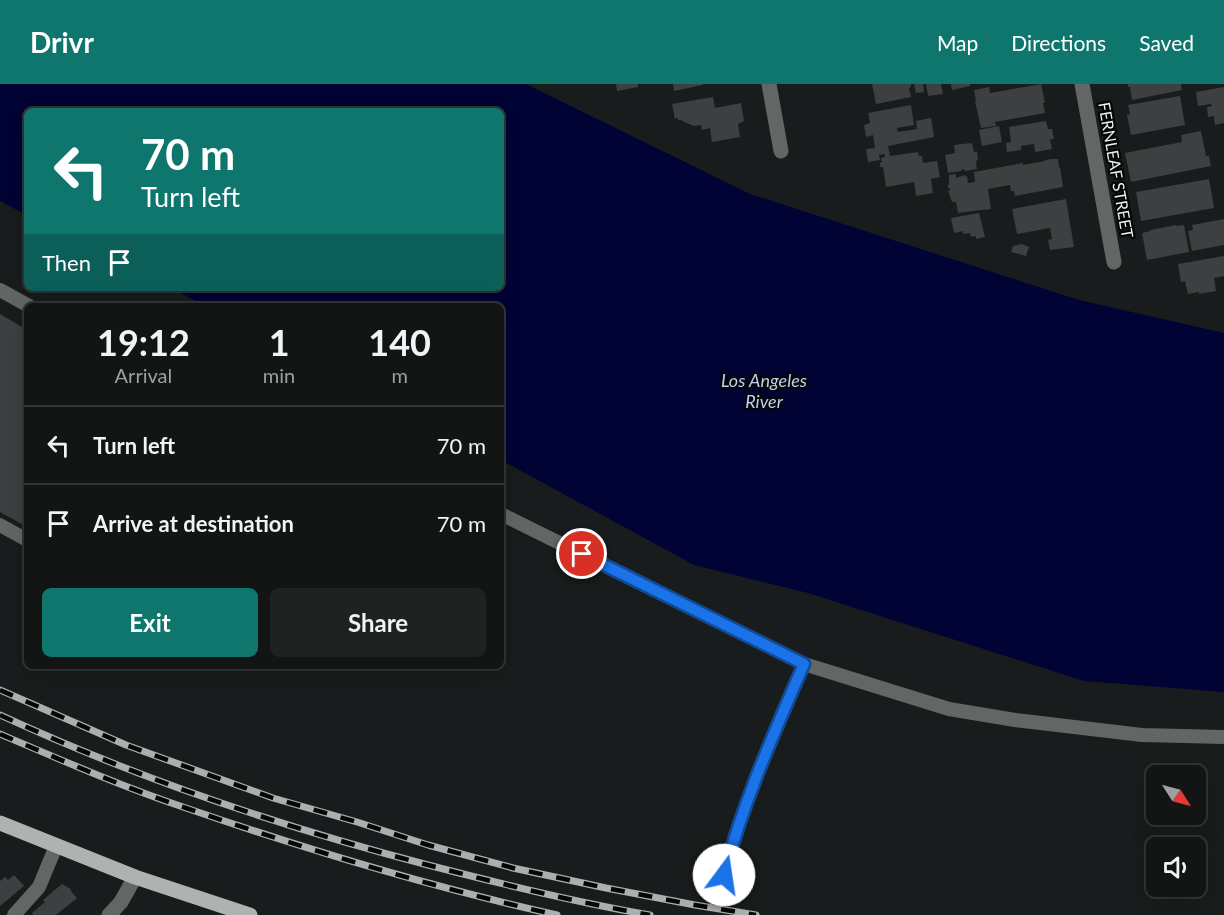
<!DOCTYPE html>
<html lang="en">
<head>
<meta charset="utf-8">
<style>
	:root { --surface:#131515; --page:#202222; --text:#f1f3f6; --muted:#9d9fa0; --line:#323434; --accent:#0f766e }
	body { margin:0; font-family:Lato,sans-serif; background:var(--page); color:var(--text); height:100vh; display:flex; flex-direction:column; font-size:22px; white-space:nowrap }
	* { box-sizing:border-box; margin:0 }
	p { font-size:20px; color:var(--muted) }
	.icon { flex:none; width:33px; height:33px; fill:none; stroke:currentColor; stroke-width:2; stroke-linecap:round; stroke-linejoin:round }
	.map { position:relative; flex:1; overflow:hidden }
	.panel { position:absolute; left:24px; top:219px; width:480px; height:366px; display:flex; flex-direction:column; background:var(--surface); border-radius:9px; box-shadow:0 6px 24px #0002,0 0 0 2px var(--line) }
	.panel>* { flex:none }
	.guide { position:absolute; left:24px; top:24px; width:480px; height:183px; border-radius:9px; box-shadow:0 6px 24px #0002,0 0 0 2px var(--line); background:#0f766e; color:#fff; overflow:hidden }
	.needle { width:39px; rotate:126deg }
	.controls { position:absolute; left:1146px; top:681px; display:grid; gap:12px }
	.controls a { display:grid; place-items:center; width:60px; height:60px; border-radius:9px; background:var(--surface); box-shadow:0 6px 24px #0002,0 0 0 2px var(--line); font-size:30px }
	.pin { position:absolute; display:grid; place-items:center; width:51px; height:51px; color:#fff; margin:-26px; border:3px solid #fff; border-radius:50%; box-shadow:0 2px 6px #0007 }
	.me { position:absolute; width:66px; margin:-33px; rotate:14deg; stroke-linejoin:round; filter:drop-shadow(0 0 4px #0008) }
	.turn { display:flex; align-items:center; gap:21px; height:126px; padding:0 18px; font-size:27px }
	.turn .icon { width:78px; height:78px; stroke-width:2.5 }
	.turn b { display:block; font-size:42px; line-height:51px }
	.then { display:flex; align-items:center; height:57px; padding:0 18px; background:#0003; gap:12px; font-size:22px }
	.eta { display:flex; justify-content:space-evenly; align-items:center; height:102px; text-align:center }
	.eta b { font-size:36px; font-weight:700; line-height:42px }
	.button { display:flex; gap:12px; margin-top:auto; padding:12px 18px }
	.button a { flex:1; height:69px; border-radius:9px; background:var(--accent); color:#fff; font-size:24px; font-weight:700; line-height:69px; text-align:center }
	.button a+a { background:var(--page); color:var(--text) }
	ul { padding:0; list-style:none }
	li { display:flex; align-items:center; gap:18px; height:78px; padding:0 18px; border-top:2px solid var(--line) }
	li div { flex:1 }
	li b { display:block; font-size:22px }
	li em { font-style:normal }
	header { display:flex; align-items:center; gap:36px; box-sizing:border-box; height:84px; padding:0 30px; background:var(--accent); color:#fff }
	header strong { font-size:28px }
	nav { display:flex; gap:33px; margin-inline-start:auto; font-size:21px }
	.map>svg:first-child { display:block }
	.water { fill:#010335 }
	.building { fill:#3d3f41 }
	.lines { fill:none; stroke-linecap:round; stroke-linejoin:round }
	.service { stroke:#646665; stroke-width:14 }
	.minor { stroke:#646665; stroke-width:15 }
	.primary { stroke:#afb2b1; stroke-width:15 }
	.rail-casing { stroke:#acaeaf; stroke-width:7 }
	.rail { stroke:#050606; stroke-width:4.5; stroke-dasharray:14; stroke-linecap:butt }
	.route-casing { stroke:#114b97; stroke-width:15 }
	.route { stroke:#1a73e8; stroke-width:10 }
	.labels { text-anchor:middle; stroke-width:4.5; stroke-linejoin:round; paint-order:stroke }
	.street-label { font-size:16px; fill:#f0f2f3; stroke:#050606 }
	.water-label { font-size:18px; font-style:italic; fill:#c0cff1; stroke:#050606 }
</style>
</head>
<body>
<header>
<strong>Drivr</strong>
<nav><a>Map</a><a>Directions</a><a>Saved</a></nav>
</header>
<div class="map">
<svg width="1224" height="831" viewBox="0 0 1224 831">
	<rect width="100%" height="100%" fill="#191c1c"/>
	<polygon class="water" points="0,0 526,0 750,110 1079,216 1224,249 1224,608 1084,597 808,509 694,481 501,376 501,222 206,222 171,204 501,204 501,27 27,27 27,131 0,117"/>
	<g class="building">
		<polygon points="616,0 638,0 638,3 617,7"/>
		<polygon points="673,0 703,0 703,1 674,7"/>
		<polygon points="872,0 911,0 911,3 909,4 911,13 876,20"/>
		<polygon points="914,0 923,0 924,8 916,9"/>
		<polygon points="926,0 941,0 943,10 928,12"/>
		<polygon points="951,0 970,0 970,2 952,6"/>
		<polygon points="1041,0 1045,19 1043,19 1045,29 995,38 996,42 981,44 975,17 976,17 974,6 989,3 990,9"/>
		<polygon points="1128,0 1181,0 1182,6 1132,16 1130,3 1128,3"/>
		<polygon points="1224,3 1224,39 1215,41 1214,32 1208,33 1207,23 1212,22 1211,20 1198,22 1196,8"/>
		<polygon points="1180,12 1185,41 1131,51 1127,31 1130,30 1128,21"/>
		<polygon points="713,13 715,24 741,19 744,37 738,40 740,53 712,58 710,44 702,46 701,41 694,42 682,37 682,36 678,36 678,34 675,35 672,20"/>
		<polygon points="911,21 914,41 897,44 898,48 917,45 916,37 931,34 934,53 888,62 890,72 918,68 919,72 922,72 923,79 937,77 940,93 931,95 933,109 916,112 914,98 886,103 883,83 880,83 880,79 882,78 881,74 885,73 885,70 879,71 880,76 868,78 866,65 875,64 873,51 866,53 864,41 870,39 868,29"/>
		<polygon points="1046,37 1048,45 1052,45 1054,55 1050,55 1052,65 1035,68 1034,60 1021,62 1021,66 1007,68 1006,59 1011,58 1009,43"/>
		<polygon points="999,42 1002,58 982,62 979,46"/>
		<polygon points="1201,47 1206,72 1209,72 1211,82 1131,98 1125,69 1182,58 1181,51"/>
		<polygon points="972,59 974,68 977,68 978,76 976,77 977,85 965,87 964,85 961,86 961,87 948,89 945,71 955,69 954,61"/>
		<polygon points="1051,75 1058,75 1059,84 1060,83 1063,103 1015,112 1014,107 1011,107 1010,101 988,105 991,125 973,127 958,129 956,118 952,118 948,107 950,106 950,104 948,104 948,101 949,101 949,91 956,90 956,94 965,91 965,93 967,92 968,99 975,98 974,88 1023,79 1023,81 1045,77 1045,76"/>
		<polygon points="1209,95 1214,124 1141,137 1136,108"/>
		<polygon points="1066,115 1074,163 1050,166 1048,156 1052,155 1050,144 1017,150 1012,125"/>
		<polygon points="979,129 985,153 976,155 976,152 971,153 970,149 963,150 963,147 954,149 951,134"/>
		<polygon points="1224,135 1224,161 1192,167 1188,147 1193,146 1192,141"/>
		<polygon points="1176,141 1177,142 1184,141 1189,168 1147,176 1142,149 1151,147 1150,146"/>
		<polygon points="1022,160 1029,163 1026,172 1011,168 1013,162"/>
		<polygon points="1224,172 1224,192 1214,194 1216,207 1199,210 1199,208 1188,210 1185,197 1181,198 1178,180"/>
		<polygon points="0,230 27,246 27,443 0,428"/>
		<polygon points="14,791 24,802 0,822 0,797 5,793 8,796"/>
		<polygon points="62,800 71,805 70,806 77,814 56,831 33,831 32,829 45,818 43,816"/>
	</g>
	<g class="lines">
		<g class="service">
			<polyline points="0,206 29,222"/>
			<polyline points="501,430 804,580 949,625 1015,636 1142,651 1224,653"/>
			<polyline points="0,441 27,456"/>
			<path d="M724 791C743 718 774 649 804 580"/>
			<polyline points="14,831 39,803 56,762"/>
		</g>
		<g class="minor">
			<polyline points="769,0 781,67"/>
			<polyline points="1082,0 1114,178"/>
			<polyline points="109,831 121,818 135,793"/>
		</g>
		<polyline class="primary" points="0,739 135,793 250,831"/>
		<defs>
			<g id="rail">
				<polyline points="0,606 126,661 273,714 357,738 428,761 513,784 606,804 695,821 756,831"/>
				<path d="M0 631C137 694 282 743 428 781 501 800 575 818 650 831"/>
				<path d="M0 650C61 676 123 703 186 724 308 766 431 803 557 831"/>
			</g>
		</defs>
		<use href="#rail" class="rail-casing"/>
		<use href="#rail" class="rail"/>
	</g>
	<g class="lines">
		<defs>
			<path id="route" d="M582 470 804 580C774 649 743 718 724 791"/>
		</defs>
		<use href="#route" class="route-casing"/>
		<use href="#route" class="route"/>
	</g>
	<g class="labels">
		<g class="street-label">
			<text transform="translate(1116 86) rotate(80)" y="6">FERNLEAF STREET</text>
		</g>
		<g class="water-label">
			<text x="764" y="303">Los Angeles<tspan x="764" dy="21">River</tspan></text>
		</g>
	</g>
</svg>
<div class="controls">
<a><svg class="needle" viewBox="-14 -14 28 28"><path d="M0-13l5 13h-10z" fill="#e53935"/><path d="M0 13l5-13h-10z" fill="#9d9fa0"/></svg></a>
<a><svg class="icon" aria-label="sound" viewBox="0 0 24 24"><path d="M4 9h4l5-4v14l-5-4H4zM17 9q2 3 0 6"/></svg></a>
</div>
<div class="pin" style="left:582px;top:470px;background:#d93025"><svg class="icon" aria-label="arrive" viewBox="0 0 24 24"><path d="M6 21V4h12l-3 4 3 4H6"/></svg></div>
<svg class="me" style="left:724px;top:791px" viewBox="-20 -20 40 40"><circle r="19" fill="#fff"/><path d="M0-13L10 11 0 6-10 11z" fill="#1a73e8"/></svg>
<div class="guide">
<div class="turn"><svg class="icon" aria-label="left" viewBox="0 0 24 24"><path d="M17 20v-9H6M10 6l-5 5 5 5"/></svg><div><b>70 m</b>Turn left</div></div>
<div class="then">Then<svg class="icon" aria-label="arrive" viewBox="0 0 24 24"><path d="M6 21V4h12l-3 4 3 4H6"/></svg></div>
</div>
<section class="panel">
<div class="eta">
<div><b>19:12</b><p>Arrival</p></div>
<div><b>1</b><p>min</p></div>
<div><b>140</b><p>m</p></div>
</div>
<ul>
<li><svg class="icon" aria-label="left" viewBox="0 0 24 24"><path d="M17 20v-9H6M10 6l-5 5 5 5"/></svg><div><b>Turn left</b></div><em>70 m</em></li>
<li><svg class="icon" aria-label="arrive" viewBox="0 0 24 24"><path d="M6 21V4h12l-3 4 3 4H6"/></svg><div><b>Arrive at destination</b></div><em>70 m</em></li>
</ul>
<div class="button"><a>Exit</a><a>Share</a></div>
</section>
</div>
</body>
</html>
